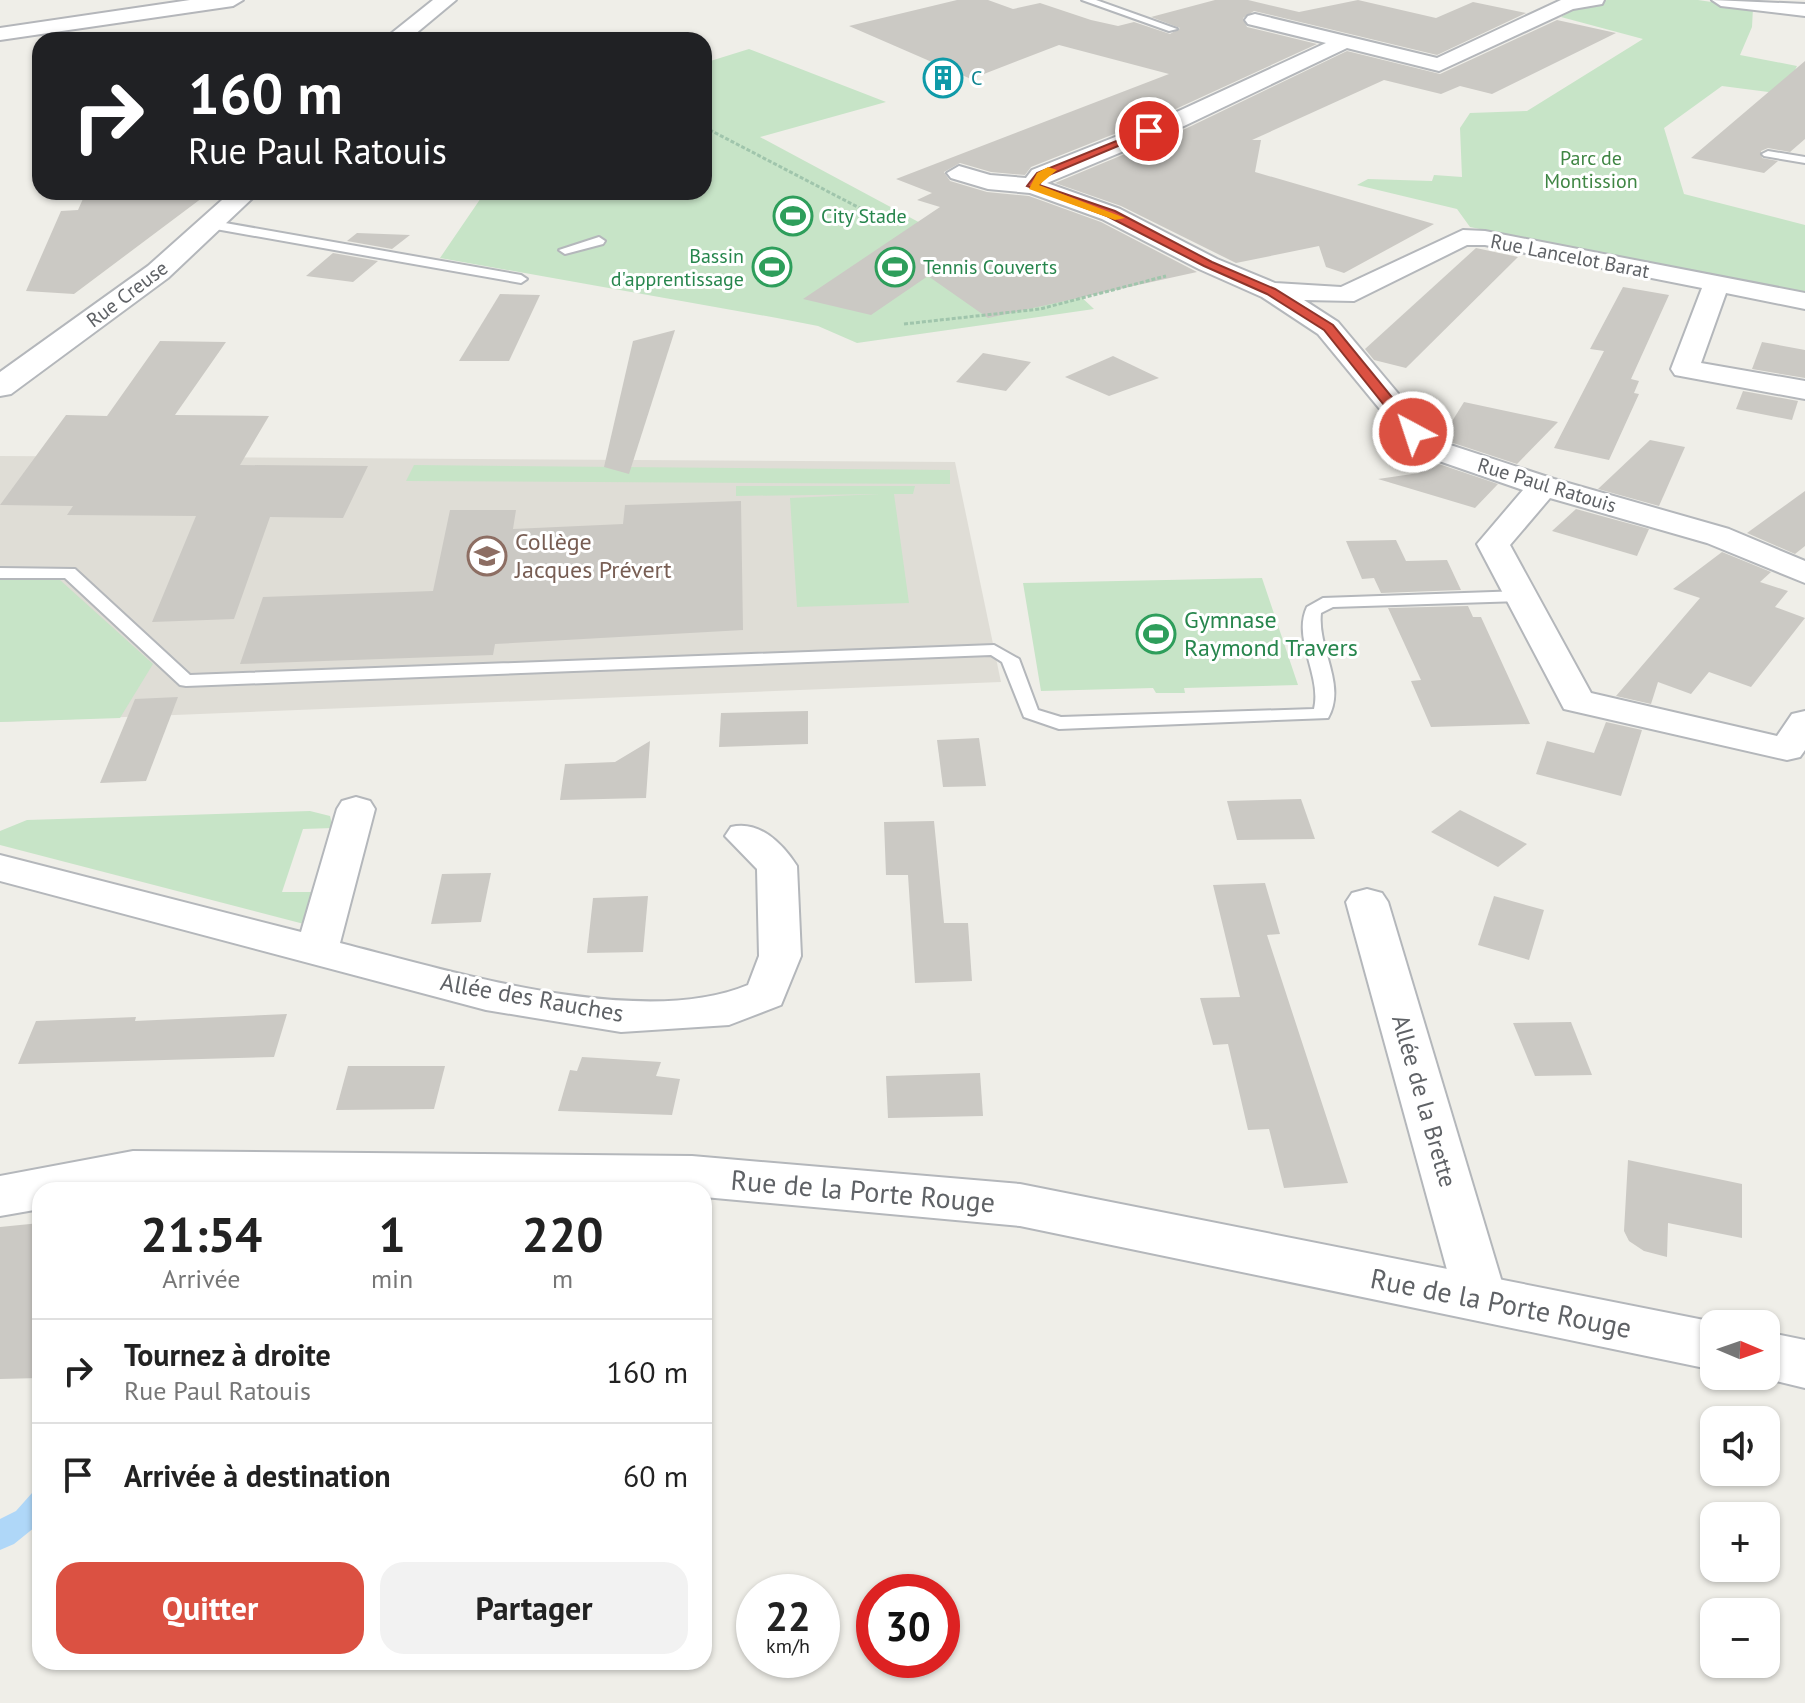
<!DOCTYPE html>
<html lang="fr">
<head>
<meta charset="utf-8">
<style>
	:root { --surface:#fff; --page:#f2f2f2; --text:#222; --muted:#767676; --line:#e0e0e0; --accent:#db5142 }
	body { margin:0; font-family:"PT Sans",sans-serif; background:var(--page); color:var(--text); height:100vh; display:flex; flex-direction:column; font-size:30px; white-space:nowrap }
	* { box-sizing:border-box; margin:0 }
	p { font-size:26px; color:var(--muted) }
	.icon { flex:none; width:44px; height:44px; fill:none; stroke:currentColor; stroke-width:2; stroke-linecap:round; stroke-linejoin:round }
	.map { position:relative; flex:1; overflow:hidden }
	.details { position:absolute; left:32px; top:1182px; width:680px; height:488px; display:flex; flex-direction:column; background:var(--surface); border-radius:24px; box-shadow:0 2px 6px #0004 }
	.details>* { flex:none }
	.banner { position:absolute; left:32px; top:32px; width:680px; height:168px; border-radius:24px; box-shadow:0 2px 6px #0004; background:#202124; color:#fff; overflow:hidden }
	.needle { width:52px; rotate:92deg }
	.buttons { position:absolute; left:1700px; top:1310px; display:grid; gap:16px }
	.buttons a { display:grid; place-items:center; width:80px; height:80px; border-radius:16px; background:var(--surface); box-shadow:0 2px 6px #0004; font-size:40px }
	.speed { position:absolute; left:736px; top:1574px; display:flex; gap:16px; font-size:40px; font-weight:700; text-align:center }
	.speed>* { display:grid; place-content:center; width:104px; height:104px; border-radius:50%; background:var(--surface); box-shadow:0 2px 6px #0004; line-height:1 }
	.speed small { font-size:20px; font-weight:400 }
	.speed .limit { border:12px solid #d22; background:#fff; color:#111 }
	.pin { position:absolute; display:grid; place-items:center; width:68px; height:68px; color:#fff; margin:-34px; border:4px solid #fff; border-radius:50%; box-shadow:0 2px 8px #0007 }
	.me { position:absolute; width:88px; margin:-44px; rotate:320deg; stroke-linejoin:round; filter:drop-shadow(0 0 6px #0008) }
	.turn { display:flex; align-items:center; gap:28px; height:168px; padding:0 24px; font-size:36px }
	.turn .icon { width:104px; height:104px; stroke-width:2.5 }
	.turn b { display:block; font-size:56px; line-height:68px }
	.eta { display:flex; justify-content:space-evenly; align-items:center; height:136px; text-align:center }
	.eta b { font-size:48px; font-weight:700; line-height:56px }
	.primary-button { display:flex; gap:16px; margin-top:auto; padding:16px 24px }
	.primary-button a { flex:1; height:92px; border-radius:24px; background:var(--accent); color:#fff; font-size:32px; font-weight:700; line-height:92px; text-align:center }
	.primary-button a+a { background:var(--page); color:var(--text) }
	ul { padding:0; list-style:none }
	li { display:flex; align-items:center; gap:24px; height:104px; padding:0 24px; border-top:2px solid var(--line) }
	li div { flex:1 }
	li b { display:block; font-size:30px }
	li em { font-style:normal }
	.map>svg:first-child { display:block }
	.education { fill:#dfddd6 }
	.green { fill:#c7e4c7 }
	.water { fill:#afd7f8 }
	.building { fill:#cbc9c4 }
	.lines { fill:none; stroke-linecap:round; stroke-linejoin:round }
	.service-casing { stroke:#b4b7bb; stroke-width:4 }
	.minor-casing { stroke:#b4b7bb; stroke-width:4 }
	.tertiary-casing { stroke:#b4b7bb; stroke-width:4 }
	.secondary-casing { stroke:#b4b6ba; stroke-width:4 }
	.path { stroke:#a0c5ac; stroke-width:3; stroke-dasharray:4 2; stroke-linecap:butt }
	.service { fill:#fff; fill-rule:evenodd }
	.minor { fill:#fff; fill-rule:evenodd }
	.tertiary { fill:#fff; fill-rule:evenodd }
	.secondary { fill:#fff; fill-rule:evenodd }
	.route { fill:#db5142; stroke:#8e352b; stroke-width:2 }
	.slow { fill:#f59e0b }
	.labels { text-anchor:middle; stroke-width:6; stroke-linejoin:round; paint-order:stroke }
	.far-culture-label { font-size:20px; fill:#0d838f; stroke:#fff; text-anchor:start }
	.far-park-label { font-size:20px; fill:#3f8543; stroke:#fff }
	.far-leisure-label { font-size:20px; fill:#27864d; stroke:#fff; text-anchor:start }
	.far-street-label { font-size:20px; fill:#5f6266; stroke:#fff }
	.education-label { font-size:24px; fill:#785e54; stroke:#fff; text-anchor:start }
	.leisure-label { font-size:24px; fill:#27864d; stroke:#fff; text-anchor:start }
	.street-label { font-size:24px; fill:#5f6266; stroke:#fff }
	.near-street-label { font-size:28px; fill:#5f6266; stroke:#fff }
</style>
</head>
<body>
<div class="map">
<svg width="1805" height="1703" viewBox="0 0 1805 1703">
	<rect width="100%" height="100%" fill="#efeee8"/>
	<polygon class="education" points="0,456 955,462 1001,682 0,722"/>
	<g class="green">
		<polygon points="1607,0 1698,0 1753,8 1752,27 1740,55 1797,66 1783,94 1722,86 1664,128 1684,194 1805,225 1805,294 1470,227 1457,209 1357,185 1368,179 1432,181 1434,175 1462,177 1460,128 1470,113 1527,111 1643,39 1561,17 1577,7"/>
		<polygon points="749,49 886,102 760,137 926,226 1043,261 1094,309 857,343 818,326 777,318 440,258 485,192 704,192 704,63"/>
		<polygon points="414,465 950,470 950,484 406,481"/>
		<polygon points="736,486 915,486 913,494 894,494 909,603 797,607 790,498 880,494 736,496"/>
		<polygon points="1262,578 1298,685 1184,688 1185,693 1156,693 1153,688 1041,691 1023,583"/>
		<polygon points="0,579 60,580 153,664 120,718 0,722"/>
		<polygon points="310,811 330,816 333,828 303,829 282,892 314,892 304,924 0,845 0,831 27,820"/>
	</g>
	<polygon class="water" points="40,1484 40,1523 14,1544 0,1550 0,1519 16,1511"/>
	<g class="building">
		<polygon points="957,0 988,0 1013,9 1040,3 1091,20 1118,26 1134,22 1170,34 1180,28 1151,17 1215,0 1248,0 1299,12 1358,0 1436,18 1473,2 1526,13 1437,55 1254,11 1243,18 1247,27 1317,44 1167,113 1031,167 1025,175 991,172 960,163 944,172 950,181 987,192 1029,196 1101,222 1197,272 988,318 928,276 871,315 803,299 940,207 917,200 932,193 896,179 1169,74 1059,45 971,79 849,26"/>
		<polygon points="1557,20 1616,33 1492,94 1460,86 1441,94 1384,80 1252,140 1261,140 1255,172 1434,224 1344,273 1326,267 1319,246 1236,263 1121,206 1055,183 1185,129 1347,51 1440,74"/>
		<polygon points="1805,61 1805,139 1790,152 1768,148 1761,151 1762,158 1778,161 1764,173 1691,158"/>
		<polygon points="86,192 210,192 74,294 26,291 61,211 78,210"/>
		<polygon points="357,233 410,235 392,249 347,241"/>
		<polygon points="1476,248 1518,257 1406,368 1374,360 1365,349"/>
		<polygon points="333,253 378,261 353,282 306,276"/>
		<polygon points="1623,287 1669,295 1631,379 1639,381 1634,393 1639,394 1609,460 1554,448 1604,351 1590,349"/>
		<polygon points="500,294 540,295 509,361 459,361"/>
		<polygon points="675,330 629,474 604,467 633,341"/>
		<polygon points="160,341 226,342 175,415 269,416 240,465 368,466 343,518 270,517 234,619 152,622 196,516 67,515 73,506 0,505 66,415 107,416"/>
		<polygon points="1762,342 1805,350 1805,378 1752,369"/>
		<polygon points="983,353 1031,362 1006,391 956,382"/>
		<polygon points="1113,356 1159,378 1109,396 1065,377"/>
		<polygon points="1743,391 1798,401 1792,420 1736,409"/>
		<polygon points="1464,402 1558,422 1517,464 1441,439"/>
		<polygon points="1650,440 1685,447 1659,506 1598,489"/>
		<polygon points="1427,460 1498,484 1475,508 1378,479 1419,473"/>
		<polygon points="1805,491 1805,546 1795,554 1747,533"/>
		<polygon points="741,501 743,630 495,644 493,655 240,664 263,597 433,591 450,510 516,510 513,529 623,524 625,505"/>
		<polygon points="1576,509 1649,529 1637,556 1552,531"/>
		<polygon points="1396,540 1406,561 1447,560 1461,590 1381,593 1374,578 1362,579 1346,541"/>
		<polygon points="1722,552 1771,572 1760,582 1788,591 1775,607 1805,618 1751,687 1709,672 1691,694 1658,682 1651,704 1616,696 1700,598 1673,589"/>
		<polygon points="1468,606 1473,617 1481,617 1530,724 1431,727 1411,681 1421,680 1388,608"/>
		<polygon points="178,697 146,781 100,783 135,699"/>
		<polygon points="808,711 808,744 719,747 721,713"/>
		<polygon points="1606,722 1642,730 1621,796 1536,774 1547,741 1594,753"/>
		<polygon points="979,738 986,786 943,787 937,740"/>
		<polygon points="650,741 646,798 560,800 565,764 615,762"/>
		<polygon points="1301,799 1315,839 1237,840 1227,801"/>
		<polygon points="1460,810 1527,844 1498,867 1431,832"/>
		<polygon points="934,821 944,923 968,923 972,981 915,983 908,875 886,875 884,822"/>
		<polygon points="491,873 481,922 431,924 442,874"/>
		<polygon points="1265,883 1280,934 1267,935 1348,1183 1284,1188 1269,1129 1248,1130 1228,1044 1213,1045 1200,998 1240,997 1213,885"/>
		<polygon points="648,896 643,952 587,953 593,898"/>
		<polygon points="1494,896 1544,910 1529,960 1478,945"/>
		<polygon points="287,1014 274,1057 18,1064 36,1021 136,1017 135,1021"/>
		<polygon points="1571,1022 1592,1075 1535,1076 1513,1023"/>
		<polygon points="582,1057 661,1062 656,1076 680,1079 672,1115 558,1111 570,1070 577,1071"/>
		<polygon points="348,1066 445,1066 434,1109 336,1110"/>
		<polygon points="980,1073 983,1116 888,1118 886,1076"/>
		<polygon points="1628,1160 1742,1184 1742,1238 1668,1223 1667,1257 1644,1251 1629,1241 1624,1231"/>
		<polygon points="40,1223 40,1378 0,1379 0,1227"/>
	</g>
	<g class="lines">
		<defs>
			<g id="service">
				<polygon points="1082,0 1096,0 1177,29 1169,31"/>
				<polygon points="1768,151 1805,157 1805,163 1764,156 1762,154"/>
				<polygon points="214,221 521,275 527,279 521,283 210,228 208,225"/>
				<polygon points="599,237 605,241 603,244 565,254 559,250"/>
				<path d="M0 568 75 569 190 675 994 645 1019 659 1038 710 1061 717 1314 709C1322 675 1292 639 1307 607L1323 598 1521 591 1529 596 1521 601 1333 607 1321 613C1317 649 1347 684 1328 718L1059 729 1024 717 1002 662 991 655 186 686 180 685 65 578H0Z"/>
			</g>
			<g id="minor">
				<polygon points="1561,0 1604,0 1602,4 1573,9 1439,71 1347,48 1184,126 1047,183 1120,209 1217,259 1275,283 1341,287 1463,230 1485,231 1805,293 1805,309 1726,293 1701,363 1805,381 1805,399 1675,375 1671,369 1702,288 1485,245 1467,245 1354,301 1304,300 1338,322 1438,441 1554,479 1729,529 1805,561 1805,583 1707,543 1550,498 1510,545 1591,693 1777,736 1792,714 1805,711 1805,750 1800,757 1787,760 1564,709 1477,544 1523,490 1416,453 1318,334 1262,297 1199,269 1102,219 1030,193 988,189 951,178 947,173 959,166 990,175 1026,178 1032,170 1168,116 1326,43 1248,24 1245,20 1248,16 1255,14 1437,58"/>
				<polygon points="1712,0 1805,4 1805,16 1721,6"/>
				<path d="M356 797 370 801 375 809 340 943C450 971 641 1030 748 985L759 956 757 869 725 836 731 827C759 820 782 843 797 866L801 956 781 1005 729 1025 621 1032 486 1010 0 881V855L301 932 337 809 342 801Z"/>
				<polygon points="1367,889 1382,893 1388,902 1507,1299 1499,1314 1481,1320 1463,1314 1455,1299 1346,902 1352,893"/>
			</g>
			<g id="tertiary">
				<polygon points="433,0 456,0 408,40 383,40"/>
				<polygon points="231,192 259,192 168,278 11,394 0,396 0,372 148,266"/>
				<polygon points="133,1151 692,1156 1020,1184 1714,1322 1719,1324 1714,1324 1714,1370 1020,1226 704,1197 704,1190 40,1190 40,1209 0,1216 0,1176"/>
				<polygon points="1766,1332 1805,1340 1805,1388 1755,1376 1766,1376"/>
			</g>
			<polygon id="secondary" points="190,0 243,0 233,6 0,40 0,28"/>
		</defs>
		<use href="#service" class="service-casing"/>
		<use href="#minor" class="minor-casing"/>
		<use href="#tertiary" class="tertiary-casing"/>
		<use href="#secondary" class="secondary-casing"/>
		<g class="path">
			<polyline points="704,127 875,216"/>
			<polyline points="904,324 1040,309 1166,276"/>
		</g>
		<use href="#service" class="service"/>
		<use href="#minor" class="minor"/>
		<use href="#tertiary" class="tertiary"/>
		<use href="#secondary" class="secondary"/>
	</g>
	<polygon class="route" points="1146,129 1154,131 1044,177 1039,185 1115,211 1212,262 1275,289 1333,325 1418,429 1418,435 1408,435 1324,330 1267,294 1204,266 1107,216 1027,186 1037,173"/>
	<polygon class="slow" points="1048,167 1057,170 1039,185 1125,218 1115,220 1029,189 1037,173"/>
	<defs>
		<symbol id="building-ring" viewBox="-11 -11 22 22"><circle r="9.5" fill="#fff" stroke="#0f9aa8" stroke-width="1.5"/><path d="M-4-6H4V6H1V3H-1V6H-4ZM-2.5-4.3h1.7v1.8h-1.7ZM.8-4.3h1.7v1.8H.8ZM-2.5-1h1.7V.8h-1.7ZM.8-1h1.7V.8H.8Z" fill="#0f9aa8"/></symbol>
		<symbol id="stadium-ring" viewBox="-11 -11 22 22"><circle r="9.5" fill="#fff" stroke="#2e9e5b" stroke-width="1.5"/><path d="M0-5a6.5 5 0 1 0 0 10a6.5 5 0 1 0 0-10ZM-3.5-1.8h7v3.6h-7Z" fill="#2e9e5b"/></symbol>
		<symbol id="school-ring" viewBox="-11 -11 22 22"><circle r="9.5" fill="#fff" stroke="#8d6e63" stroke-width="1.5"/><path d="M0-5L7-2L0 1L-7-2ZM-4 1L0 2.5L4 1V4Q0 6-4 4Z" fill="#8d6e63"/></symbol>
	</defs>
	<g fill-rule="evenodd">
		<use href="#building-ring" x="921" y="56" width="44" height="44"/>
		<use href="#stadium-ring" x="771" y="194" width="44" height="44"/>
		<use href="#stadium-ring" x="750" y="245" width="44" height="44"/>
		<use href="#stadium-ring" x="873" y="245" width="44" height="44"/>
		<use href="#school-ring" x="465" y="534" width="44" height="44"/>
		<use href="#stadium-ring" x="1134" y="612" width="44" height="44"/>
	</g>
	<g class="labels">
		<g class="far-culture-label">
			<text x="971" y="85">C</text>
		</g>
		<g class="far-park-label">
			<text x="1591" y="165">Parc de<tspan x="1591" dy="23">Montission</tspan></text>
		</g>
		<g class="far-leisure-label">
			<text x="821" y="223">City Stade</text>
			<text x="744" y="263" text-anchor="end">Bassin<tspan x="744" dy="23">d'apprentissage</tspan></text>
			<text x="923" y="274">Tennis Couverts</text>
		</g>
		<g class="far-street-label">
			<text transform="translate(1570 256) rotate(11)" y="7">Rue Lancelot Barat</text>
			<text transform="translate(127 294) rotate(-37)" y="7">Rue Creuse</text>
			<text transform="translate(1547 485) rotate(17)" y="7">Rue Paul Ratouis</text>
		</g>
		<g class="education-label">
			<text x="515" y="550">Collège<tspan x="515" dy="28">Jacques Prévert</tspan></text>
		</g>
		<g class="leisure-label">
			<text x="1184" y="628">Gymnase<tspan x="1184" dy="28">Raymond Travers</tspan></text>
		</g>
		<g class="street-label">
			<text transform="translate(532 998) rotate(10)" y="8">Allée des Rauches</text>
			<text transform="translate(1424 1101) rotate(74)" y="8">Allée de la Brette</text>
		</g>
		<g class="near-street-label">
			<text transform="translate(863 1191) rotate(5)" y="10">Rue de la Porte Rouge</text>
			<text transform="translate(1501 1303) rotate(11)" y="10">Rue de la Porte Rouge</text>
		</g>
	</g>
</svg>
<div class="buttons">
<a><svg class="needle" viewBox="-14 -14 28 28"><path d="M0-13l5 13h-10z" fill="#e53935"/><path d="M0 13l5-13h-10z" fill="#767676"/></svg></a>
<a><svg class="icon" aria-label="sound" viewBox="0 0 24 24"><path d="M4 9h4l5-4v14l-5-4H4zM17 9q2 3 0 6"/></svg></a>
<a>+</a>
<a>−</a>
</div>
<div class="speed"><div>22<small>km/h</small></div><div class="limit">30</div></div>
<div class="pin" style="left:1149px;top:131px;background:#d93025"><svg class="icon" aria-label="arrive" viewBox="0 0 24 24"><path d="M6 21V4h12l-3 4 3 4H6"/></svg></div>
<svg class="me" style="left:1413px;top:432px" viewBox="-20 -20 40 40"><circle r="17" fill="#db5142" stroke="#fff" stroke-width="3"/><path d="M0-11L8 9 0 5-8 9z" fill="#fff"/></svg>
<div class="banner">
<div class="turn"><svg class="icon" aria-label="right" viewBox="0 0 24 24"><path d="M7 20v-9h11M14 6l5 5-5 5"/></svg><div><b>160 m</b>Rue Paul Ratouis</div></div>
</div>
<section class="details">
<div class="eta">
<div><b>21:54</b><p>Arrivée</p></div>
<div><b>1</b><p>min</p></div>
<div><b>220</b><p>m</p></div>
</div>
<ul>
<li><svg class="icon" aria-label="right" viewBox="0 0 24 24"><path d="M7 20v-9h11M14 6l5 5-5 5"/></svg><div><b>Tournez à droite</b><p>Rue Paul Ratouis</p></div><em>160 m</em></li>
<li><svg class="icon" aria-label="arrive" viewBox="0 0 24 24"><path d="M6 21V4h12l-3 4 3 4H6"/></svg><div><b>Arrivée à destination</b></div><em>60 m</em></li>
</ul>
<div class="primary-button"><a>Quitter</a><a>Partager</a></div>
</section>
</div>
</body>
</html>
